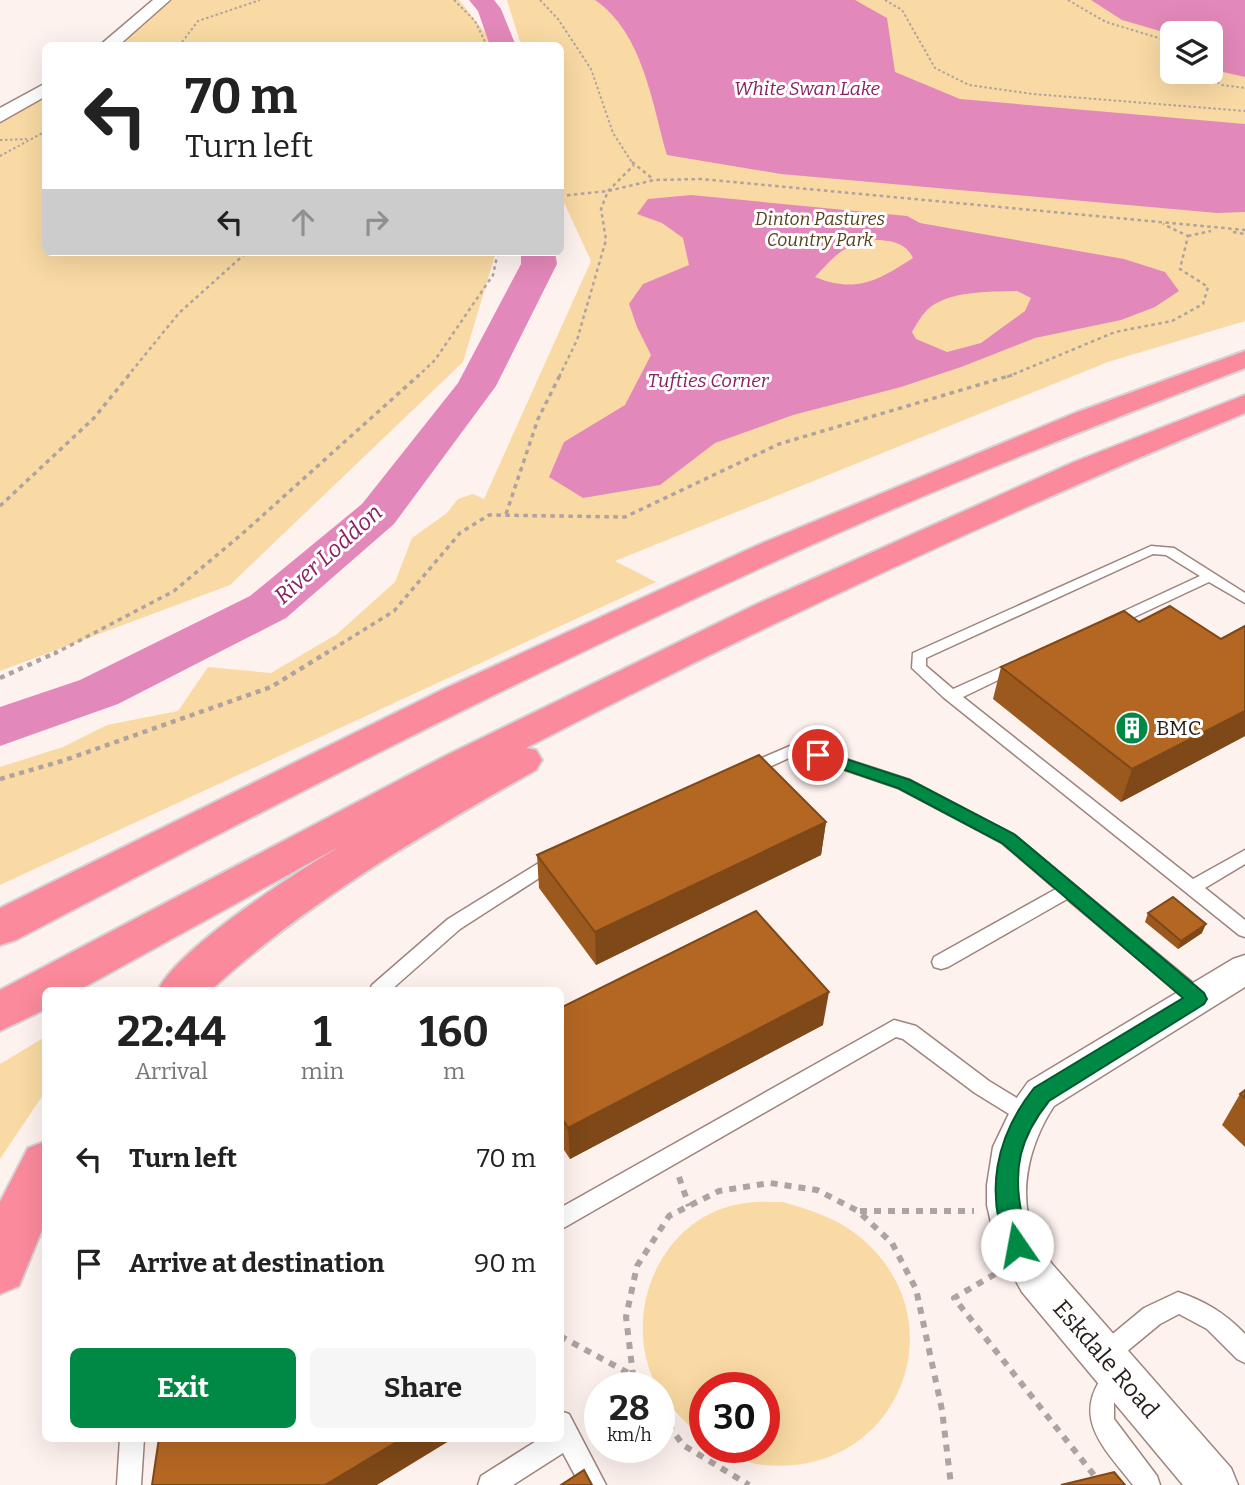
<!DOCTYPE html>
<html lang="en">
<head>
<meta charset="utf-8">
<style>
	:root { --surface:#fff; --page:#f6f6f6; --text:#222; --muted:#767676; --accent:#008945 }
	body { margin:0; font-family:Bitter,serif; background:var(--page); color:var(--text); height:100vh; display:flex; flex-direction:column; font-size:26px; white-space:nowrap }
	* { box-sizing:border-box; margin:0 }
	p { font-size:23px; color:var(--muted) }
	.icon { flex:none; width:38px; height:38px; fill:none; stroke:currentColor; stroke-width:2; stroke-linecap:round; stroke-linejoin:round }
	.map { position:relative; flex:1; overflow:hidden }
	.panel { position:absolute; left:42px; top:987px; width:522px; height:455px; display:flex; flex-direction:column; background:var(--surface); border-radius:10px; box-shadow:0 7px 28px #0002 }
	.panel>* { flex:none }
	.banner { position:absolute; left:42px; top:42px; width:522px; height:214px; border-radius:10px; box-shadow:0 7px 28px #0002; background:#fff; color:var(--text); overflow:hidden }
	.controls { position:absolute; left:1160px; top:21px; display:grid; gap:14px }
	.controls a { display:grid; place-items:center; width:63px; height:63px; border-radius:10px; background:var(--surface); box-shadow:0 7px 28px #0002; font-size:35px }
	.speed { position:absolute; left:584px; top:1372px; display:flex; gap:14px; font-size:35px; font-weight:700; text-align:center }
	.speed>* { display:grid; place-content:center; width:91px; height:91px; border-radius:50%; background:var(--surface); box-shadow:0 7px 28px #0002; line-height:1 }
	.speed small { font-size:18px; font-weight:400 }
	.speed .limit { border:10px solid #d22; background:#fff; color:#111 }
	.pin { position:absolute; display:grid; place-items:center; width:60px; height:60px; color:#fff; margin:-30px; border:4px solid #fff; border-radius:50%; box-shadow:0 2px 7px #0007 }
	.me { position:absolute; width:77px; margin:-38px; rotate:348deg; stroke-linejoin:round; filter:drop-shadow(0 0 5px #0008) }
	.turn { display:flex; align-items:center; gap:24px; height:147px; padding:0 28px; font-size:32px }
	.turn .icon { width:91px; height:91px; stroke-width:2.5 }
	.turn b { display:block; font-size:49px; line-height:60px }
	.lanes { display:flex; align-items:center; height:66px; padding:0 28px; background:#0003; justify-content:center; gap:35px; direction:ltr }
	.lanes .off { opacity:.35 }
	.eta { display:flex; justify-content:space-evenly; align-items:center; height:119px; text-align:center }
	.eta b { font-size:42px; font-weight:700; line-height:49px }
	.button { display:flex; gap:14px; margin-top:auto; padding:14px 28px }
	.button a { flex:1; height:80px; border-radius:10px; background:var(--accent); color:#fff; font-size:28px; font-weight:700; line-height:80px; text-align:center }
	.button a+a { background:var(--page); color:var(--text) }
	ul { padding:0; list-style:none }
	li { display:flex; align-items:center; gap:21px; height:105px; padding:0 28px }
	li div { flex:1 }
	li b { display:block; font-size:26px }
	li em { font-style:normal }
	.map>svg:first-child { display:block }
	.green { fill:#f9daa4; fill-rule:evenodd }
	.water { fill:#e388ba; fill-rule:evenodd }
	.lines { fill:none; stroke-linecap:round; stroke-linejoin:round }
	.river { fill:#e388ba; fill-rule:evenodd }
	.service-casing { stroke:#9f847d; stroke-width:3 }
	.minor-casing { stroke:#9f847d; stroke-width:3 }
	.tertiary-casing { stroke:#9f847d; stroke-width:3 }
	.motorway-casing { stroke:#d4d2d2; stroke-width:4 }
	.path-far4 { stroke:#aea3a0; stroke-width:2; stroke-dasharray:2.5 2.5; stroke-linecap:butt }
	.path-far3 { stroke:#aea3a0; stroke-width:2.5; stroke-dasharray:3.5 3.5; stroke-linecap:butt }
	.path-far2 { stroke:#aea3a0; stroke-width:3.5; stroke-dasharray:4.5 4.5; stroke-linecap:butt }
	.path-far1 { stroke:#aea3a0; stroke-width:4.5; stroke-dasharray:5 5; stroke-linecap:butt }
	.path { stroke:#aea3a0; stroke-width:6; stroke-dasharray:7 7; stroke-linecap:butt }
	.service { fill:#fff; fill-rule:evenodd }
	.minor { fill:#fff; fill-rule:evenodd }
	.tertiary { fill:#fff; fill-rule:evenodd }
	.motorway { fill:#fb8a9c; fill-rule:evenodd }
	.wall { fill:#9b591e }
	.shaded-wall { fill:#7e4818 }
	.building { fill:#b46723; stroke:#7e4818; stroke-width:2 }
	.route { fill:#008945; stroke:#00592d; stroke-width:2 }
	.labels { text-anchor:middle; stroke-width:6; stroke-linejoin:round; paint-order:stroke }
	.far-park-label { font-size:18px; font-style:italic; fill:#57421b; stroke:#fff }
	.far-water-label { font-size:19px; font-style:italic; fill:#892063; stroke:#fff }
	.poi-label { font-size:21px; fill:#291e1c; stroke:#fff; text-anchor:start }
	.water-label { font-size:23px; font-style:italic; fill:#892063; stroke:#fff }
	.near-street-label { font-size:24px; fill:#291e1c; stroke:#fff }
</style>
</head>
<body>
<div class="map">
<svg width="1245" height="1485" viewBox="0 0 1245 1485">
	<rect width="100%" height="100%" fill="#fef2ef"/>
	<g class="green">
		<polygon points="172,0 459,0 486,34 490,45 117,46"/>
		<path d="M507 0H1245V321L1108 362 615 561 656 582 0 885V767L63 747 107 725 178 711 208 667 271 673 337 634 395 582 412 538 447 513 458 499 473 494 484 499 591 261 560 194V46L521 45ZM1172 33H1211V72H1172Z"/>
		<polygon points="45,95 46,252 496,252 463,362 230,585 0,671 0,121"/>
		<polygon points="45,1037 45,1092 0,1159 0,1064"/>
		<path d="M783 1202C810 1210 834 1217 856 1234 965 1318 897 1485 756 1464 743 1461 729 1453 716 1447H765V1388H705V1441C682 1419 657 1396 648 1365 627 1295 670 1212 746 1203 758 1201 771 1202 783 1202Z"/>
	</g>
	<g class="water">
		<path d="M595 0H855L887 18 895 72 960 99 1245 124V212L1217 213 781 174 667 155C652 103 643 33 595 0Z"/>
		<polygon points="1091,0 1245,0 1245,77 1219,71 1211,33 1167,33 1122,20"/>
		<path d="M691 195 907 216 920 223 1124 259 1165 272 1179 291 1155 307 1121 320 1035 338 961 367 901 387 793 415 715 443 660 485 583 498 549 477 564 442 625 405 651 355 637 327 629 304 643 284 689 265 683 238 662 223 637 214 648 199ZM865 240C884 240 904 239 913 258 879 280 856 294 815 277 833 258 839 249 865 240ZM1017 291 1031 298 1025 311 981 343 947 352 916 339 912 332C916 325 921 316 927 310 948 290 990 292 1017 291Z"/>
	</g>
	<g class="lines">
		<g class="river">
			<polygon points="469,0 494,0 501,9 516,46 490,46 478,11"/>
			<polygon points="521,252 555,252 557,264 496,386 394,524 286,618 118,704 0,746 0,707 80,680 250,596 362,504 458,383 521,264"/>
		</g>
		<defs>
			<g id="service">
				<polygon points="1151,546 1174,548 1245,593 1245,603 1209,582 1115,626 1105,626 1103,623 1105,620 1200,576 1166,555 1153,554 926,658 926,666 953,689 1011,663 1021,663 1023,666 1021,669 963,697 1193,879 1245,850 1245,864 1205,888 1245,920 1245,937 1239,935 943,697 912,668 913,653"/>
				<polygon points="797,743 910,780 1014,835 1205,993 1207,998 1205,1003 1198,1006 1191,1003 1067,899 948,967 941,969 934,967 932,962 934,957 1056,889 1002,843 898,788 798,754 747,777 739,771 741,767"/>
				<polygon points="555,853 561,854 564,859 561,864 460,929 391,990 370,990 372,985 448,919"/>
				<polygon points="894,1020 916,1026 989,1081 1033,1108 1036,1114 1033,1120 1026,1123 1019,1120 975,1093 903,1039 896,1037 560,1230 560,1208"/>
				<path d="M1178 1292C1205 1301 1225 1313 1245 1334V1363L1237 1359 1207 1329 1179 1314 1160 1324 1114 1362 1106 1366 1098 1362 1094 1354 1098 1346 1144 1308Z"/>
				<path d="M1117 1362 1125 1366 1129 1374 1114 1402V1419L1157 1476 1160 1485H1133C1109 1453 1074 1423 1099 1382 1104 1373 1107 1366 1117 1362Z"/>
				<polygon points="560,1411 569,1414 606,1485 580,1485 563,1453 513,1485 478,1485 481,1476 541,1438 560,1438"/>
				<polygon points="120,1438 144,1438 141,1485 117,1485"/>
			</g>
			<path id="minor" d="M1245 955V987L1054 1106C1029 1144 1015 1197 1037 1241 1041 1249 1047 1256 1052 1264L1231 1468 1238 1485H1183L1022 1292 996 1245 987 1205V1185L993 1147 1016 1099 1028 1082 1233 959Z"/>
			<g id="tertiary">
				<polygon points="153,0 170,0 118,46 99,46"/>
				<polygon points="46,83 46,96 0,122 0,108"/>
			</g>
			<g id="motorway">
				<path d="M1245 351V368C1088 428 931 490 778 560 520 678 267 808 16 940L0 945V908L446 688 758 545 1075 413Z"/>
				<path d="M1245 395V413C1000 515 761 626 526 748L536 750 542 760 536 770C422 835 308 901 211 990H158C180 946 297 872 342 845L79 990H46V1009L0 1031V990L445 756 757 604 1074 462Z"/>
				<polygon points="46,1141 46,1220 19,1286 0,1294 0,1202 28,1148"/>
			</g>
		</defs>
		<use href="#service" class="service-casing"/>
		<use href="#minor" class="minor-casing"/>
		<use href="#tertiary" class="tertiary-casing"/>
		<use href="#motorway" class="motorway-casing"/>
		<g class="path-far4">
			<polyline points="454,0 475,21 487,46"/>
			<polyline points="540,0 558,19 591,69 613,133 633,164"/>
			<polyline points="885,0 902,10 935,68 969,85 1033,94 1245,111"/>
			<polyline points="1068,0 1106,22 1172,42"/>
			<polyline points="179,46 198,21 260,0"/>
			<polyline points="1200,72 1222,85 1245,88"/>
			<polyline points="0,140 27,139"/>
			<polyline points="0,156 46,131"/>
		</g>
		<g class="path-far3">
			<polyline points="632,162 653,179"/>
			<polyline points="560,196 608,191 654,180 701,179 1245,230"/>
			<polyline points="1233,232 1245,234"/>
			<polyline points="1188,236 1211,231"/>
			<polyline points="127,377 179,313 247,252"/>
			<polyline points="417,377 435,360 493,275 498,252"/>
			<polyline points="559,377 577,340 606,240 601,209 608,191 634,165"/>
			<polyline points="1007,377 1115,332 1172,321 1203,304 1208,287 1180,269 1188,236 1163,224"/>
		</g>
		<g class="path-far2">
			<polyline points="0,506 94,418 129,375"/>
			<polyline points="506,514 538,419 560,375"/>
			<polyline points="54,654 174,591 242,534 419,375"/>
			<polyline points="325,654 394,611 460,533 489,515 625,517 779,444 1012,375"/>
		</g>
		<g class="path-far1">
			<polyline points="0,678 57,652"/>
			<polyline points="0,779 62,761 271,687 328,652"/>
		</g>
		<g class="path">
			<polyline points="679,1177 689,1206"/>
			<polyline points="860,1211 974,1211"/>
			<polyline points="995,1274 954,1298 1097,1479"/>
			<polyline points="560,1336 632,1375"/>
			<polyline points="642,1388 633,1375 626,1317 637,1266 669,1216 719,1191 770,1183 817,1190 858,1211 892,1243 916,1289 942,1410 951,1485"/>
			<polyline points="660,1413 683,1445 749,1485"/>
		</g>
		<use href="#service" class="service"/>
		<use href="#minor" class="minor"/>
		<use href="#tertiary" class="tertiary"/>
		<use href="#motorway" class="motorway"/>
	</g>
	<g class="wall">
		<polygon points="1139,622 1221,639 1245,626 1245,736 1121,802 993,699 1001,667"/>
		<polygon points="826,822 821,855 596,965 539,888 537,855"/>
		<polygon points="1148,913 1202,933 1178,949 1145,922"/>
		<polygon points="560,1008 823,1025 570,1159 560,1144"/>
		<polygon points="1245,1090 1245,1147 1222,1125 1240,1094"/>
	</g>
	<g class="shaded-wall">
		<polygon points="1245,711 1245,736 1121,802 1132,769"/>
		<polygon points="826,822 821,855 596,965 595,932"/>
		<polygon points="1206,924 1202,933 1178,949 1181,941"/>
		<polygon points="829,992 823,1025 570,1159 568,1128"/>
		<polygon points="403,1438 454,1438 377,1485 325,1485"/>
	</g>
	<g class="building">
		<polygon points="1170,606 1221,639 1245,626 1245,711 1132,769 1001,667 1124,611 1139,622"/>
		<polygon points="759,755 826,822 595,932 537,855"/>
		<polygon points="1173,897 1206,924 1181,941 1148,913"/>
		<polygon points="756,911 829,992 568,1128 560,1115 560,1008"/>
		<polygon points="1245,1090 1245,1098 1240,1094"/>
		<polygon points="159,1438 403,1438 325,1485 152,1485"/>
		<polygon points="584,1470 592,1485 561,1485"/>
		<polygon points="1114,1472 1125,1485 1061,1485"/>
	</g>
	<path class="route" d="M818 750 910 780 1014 834 1204 993 1207 999 1204 1004 1049 1101C1020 1137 1012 1170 1022 1215 1024 1228 1030 1241 1025 1253L1017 1256 1009 1253C984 1194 995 1137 1034 1088L1183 998 1002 843 898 788 813 759 810 755 813 752Z"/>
	<defs>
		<symbol id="building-disc" viewBox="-11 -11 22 22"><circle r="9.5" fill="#008945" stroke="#fff"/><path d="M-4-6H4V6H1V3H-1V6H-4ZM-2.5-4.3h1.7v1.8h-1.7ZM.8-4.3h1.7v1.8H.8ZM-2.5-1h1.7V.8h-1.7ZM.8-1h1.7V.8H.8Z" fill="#fff"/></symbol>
	</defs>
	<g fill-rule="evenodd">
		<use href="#building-disc" x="1113" y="709" width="38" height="38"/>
	</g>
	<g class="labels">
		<g class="far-park-label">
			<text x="820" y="225">Dinton Pastures<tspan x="820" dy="21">Country Park</tspan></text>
		</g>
		<g class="far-water-label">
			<text x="807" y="95">White Swan Lake</text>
			<text x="708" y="387">Tufties Corner</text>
		</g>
		<g class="poi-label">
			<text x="1156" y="735">BMC</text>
		</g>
		<g class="water-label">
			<text transform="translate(328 554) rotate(-42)" y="8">River Loddon</text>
		</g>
		<g class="near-street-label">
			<text transform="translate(1106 1359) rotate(49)" y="8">Eskdale Road</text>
		</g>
	</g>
</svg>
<div class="controls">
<a><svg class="icon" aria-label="layers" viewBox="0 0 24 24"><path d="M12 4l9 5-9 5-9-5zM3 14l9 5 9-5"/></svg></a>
</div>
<div class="speed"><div>28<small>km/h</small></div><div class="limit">30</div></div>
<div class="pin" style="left:818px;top:755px;background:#d93025"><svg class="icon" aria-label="arrive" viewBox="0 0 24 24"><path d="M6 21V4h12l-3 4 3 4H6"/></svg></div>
<svg class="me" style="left:1017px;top:1245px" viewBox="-20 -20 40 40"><circle r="19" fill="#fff"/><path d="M0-13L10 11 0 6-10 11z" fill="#008945"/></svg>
<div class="banner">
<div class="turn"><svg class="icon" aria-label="left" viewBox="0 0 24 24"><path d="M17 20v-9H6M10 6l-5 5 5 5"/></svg><div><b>70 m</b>Turn left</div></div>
<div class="lanes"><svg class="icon" aria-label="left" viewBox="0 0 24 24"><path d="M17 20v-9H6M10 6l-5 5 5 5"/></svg><svg class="icon off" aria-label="ahead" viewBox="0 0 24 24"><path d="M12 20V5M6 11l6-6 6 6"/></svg><svg class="icon off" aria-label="right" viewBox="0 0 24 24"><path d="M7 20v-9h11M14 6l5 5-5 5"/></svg></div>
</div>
<section class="panel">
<div class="eta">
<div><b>22:44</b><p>Arrival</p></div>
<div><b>1</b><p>min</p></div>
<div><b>160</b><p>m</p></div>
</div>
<ul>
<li><svg class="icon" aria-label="left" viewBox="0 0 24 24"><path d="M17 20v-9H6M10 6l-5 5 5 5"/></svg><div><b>Turn left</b></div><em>70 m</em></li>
<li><svg class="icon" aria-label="arrive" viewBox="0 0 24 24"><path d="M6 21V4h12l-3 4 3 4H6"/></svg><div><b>Arrive at destination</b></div><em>90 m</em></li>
</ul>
<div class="button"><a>Exit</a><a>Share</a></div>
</section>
</div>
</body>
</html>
